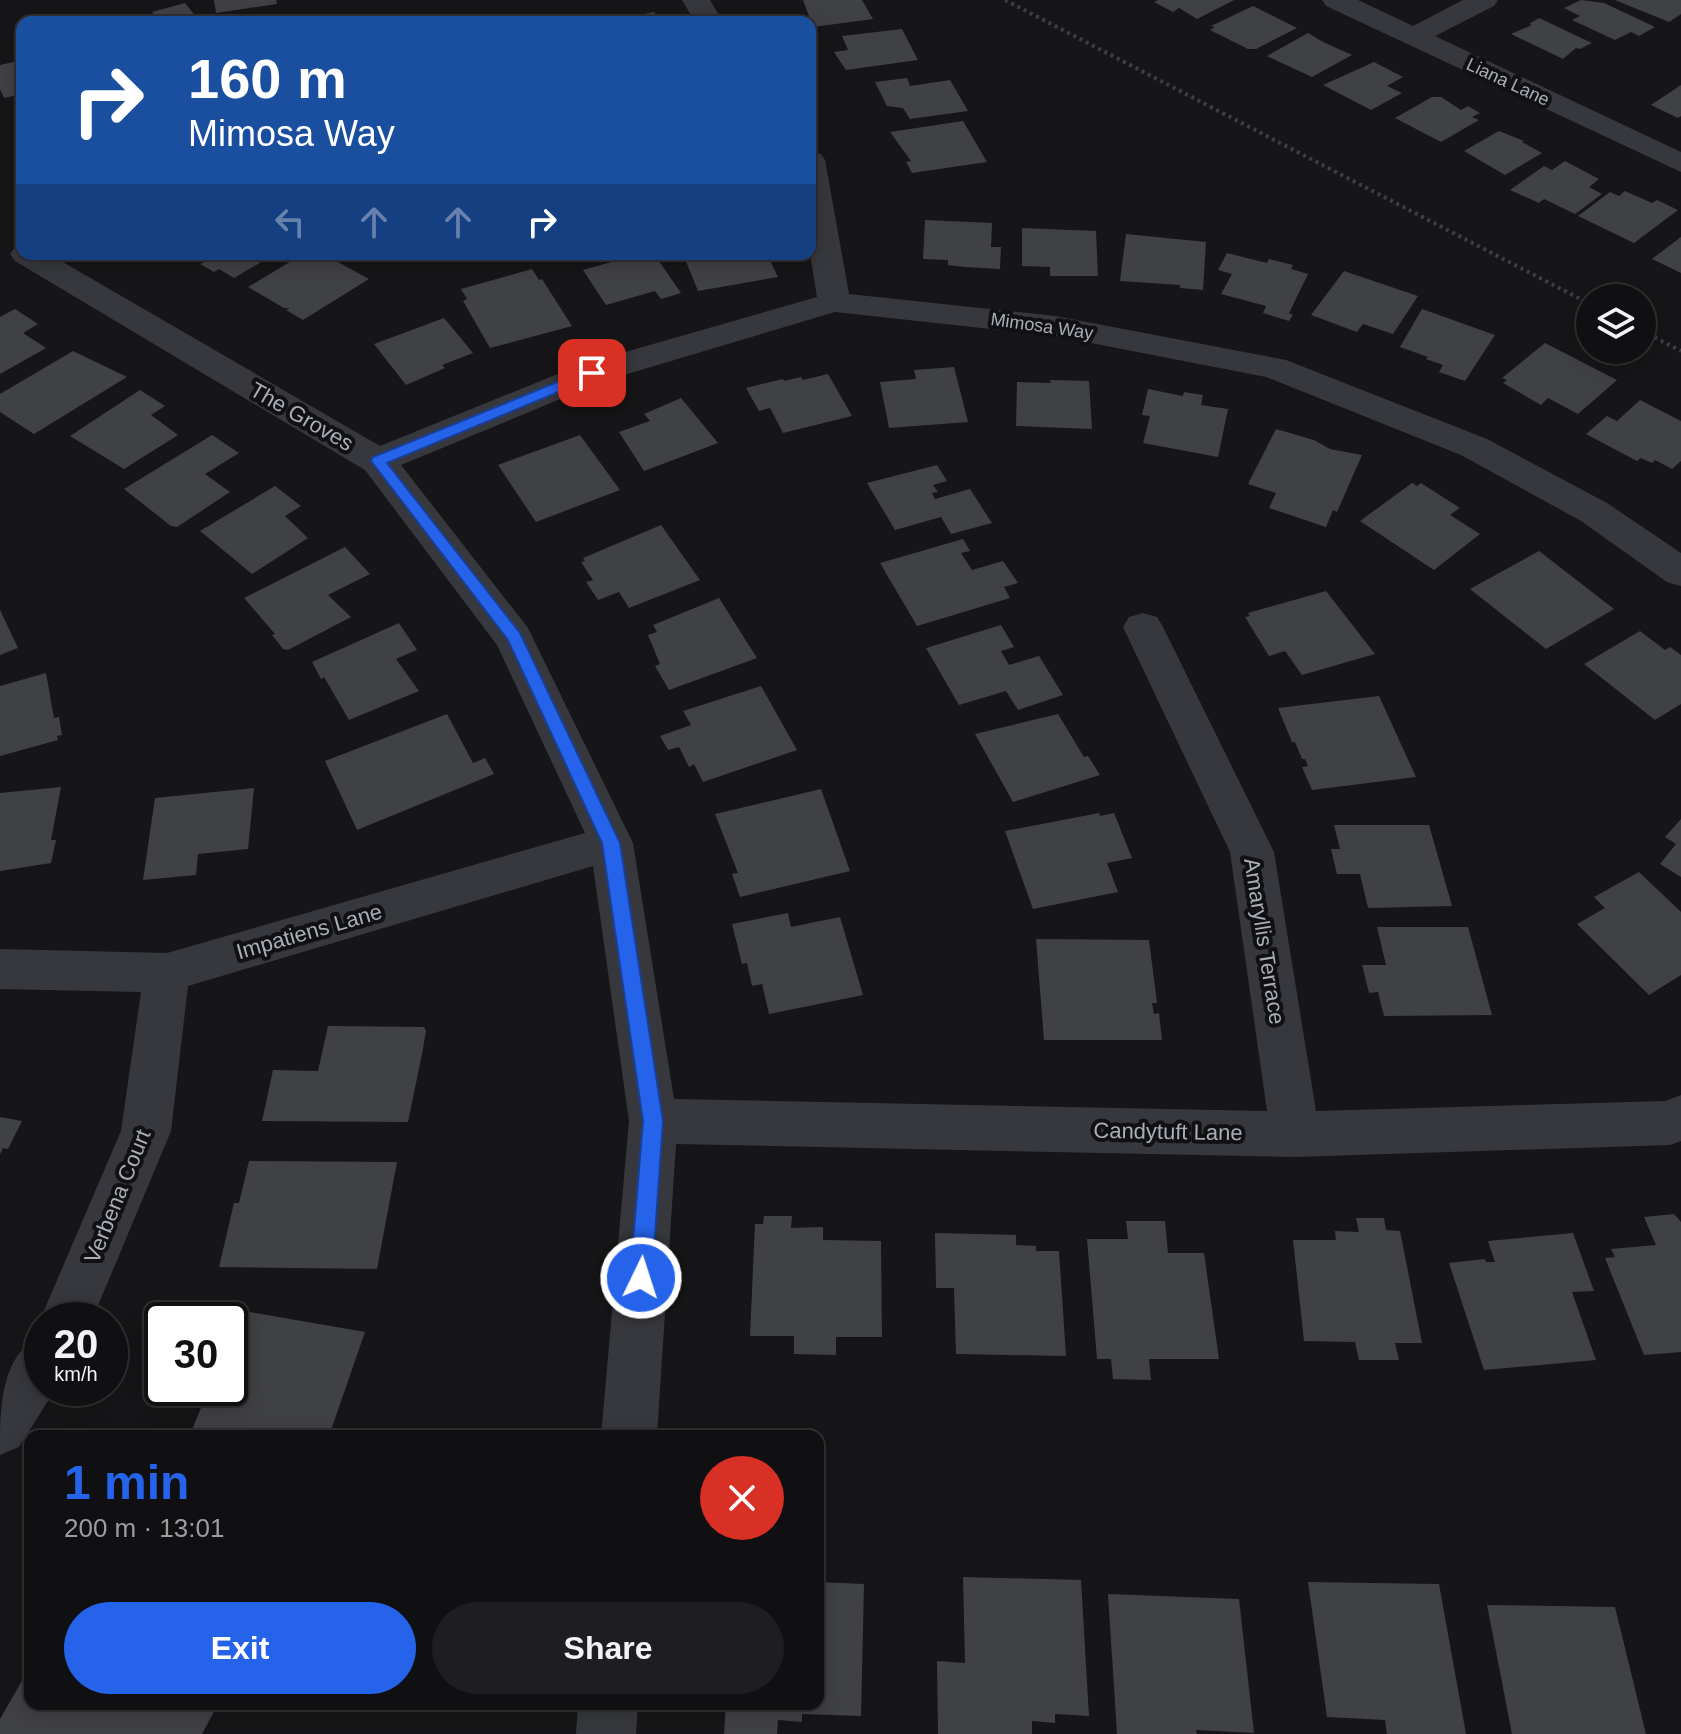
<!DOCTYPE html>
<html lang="en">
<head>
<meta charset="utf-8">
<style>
	:root { --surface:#101012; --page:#1e1e20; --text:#f1f3f6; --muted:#9c9d9f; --line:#303032; --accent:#2563eb }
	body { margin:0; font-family:Arial,sans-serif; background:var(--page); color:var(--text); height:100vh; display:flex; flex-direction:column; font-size:30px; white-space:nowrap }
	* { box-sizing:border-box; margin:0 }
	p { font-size:26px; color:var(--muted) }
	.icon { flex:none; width:44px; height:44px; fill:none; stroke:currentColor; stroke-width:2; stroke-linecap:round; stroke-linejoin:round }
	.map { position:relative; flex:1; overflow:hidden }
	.panel { position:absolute; left:24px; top:1430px; width:800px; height:280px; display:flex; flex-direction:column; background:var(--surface); border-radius:16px; box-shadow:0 4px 20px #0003,0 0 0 2px var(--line) }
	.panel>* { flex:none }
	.top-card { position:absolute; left:16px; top:16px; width:800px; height:244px; border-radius:16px; box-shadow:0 4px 20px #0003,0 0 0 2px var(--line); background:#1a4fa0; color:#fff; overflow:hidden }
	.buttons { position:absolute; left:1576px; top:284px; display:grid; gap:16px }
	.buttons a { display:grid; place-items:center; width:80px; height:80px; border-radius:50%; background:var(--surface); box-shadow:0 4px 20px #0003,0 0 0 2px var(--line); font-size:40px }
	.speed { position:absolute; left:24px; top:1302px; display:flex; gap:16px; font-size:40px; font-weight:700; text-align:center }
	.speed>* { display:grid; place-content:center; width:104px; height:104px; border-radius:50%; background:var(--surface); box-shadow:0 4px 20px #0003,0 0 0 2px var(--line); line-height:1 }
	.speed small { font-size:20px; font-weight:400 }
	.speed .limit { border:4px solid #111; border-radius:12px; background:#fff; color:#111 }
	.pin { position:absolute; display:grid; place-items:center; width:68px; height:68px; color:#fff; margin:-34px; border-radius:16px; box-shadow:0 4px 12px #0006 }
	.me { position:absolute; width:88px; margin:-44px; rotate:4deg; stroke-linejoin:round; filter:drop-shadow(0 0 6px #0008) }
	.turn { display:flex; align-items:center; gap:28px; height:168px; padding:0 40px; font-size:36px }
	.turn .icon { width:104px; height:104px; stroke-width:2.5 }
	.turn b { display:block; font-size:56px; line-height:68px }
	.lanes { display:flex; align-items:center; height:76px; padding:0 40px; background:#0003; justify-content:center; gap:40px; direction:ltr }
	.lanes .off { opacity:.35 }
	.round { display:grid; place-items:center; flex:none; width:84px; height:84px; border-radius:42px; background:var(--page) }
	.summary { display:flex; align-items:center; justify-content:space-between; height:136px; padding:0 40px }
	h1 { font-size:48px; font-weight:700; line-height:60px; color:var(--accent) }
	.action { display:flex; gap:16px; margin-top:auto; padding:16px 40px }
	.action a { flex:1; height:92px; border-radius:48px; background:var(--accent); color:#fff; font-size:32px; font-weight:700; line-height:92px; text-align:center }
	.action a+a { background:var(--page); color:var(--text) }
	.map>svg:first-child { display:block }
	.building { fill:#404145 }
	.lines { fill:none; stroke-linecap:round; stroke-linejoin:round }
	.path { stroke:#3d3f44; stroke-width:4; stroke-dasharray:3 4; stroke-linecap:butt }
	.minor { fill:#37383d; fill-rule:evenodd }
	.route { fill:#2563eb; stroke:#184099; stroke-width:2 }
	.labels { text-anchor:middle; stroke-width:8; stroke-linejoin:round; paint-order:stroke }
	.far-street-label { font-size:18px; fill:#a8adb8; stroke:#111113 }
	.street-label { font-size:22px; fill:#a8adb8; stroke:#111113 }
</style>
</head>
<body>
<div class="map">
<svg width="1681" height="1734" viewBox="0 0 1681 1734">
	<rect width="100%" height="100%" fill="#161618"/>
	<g class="building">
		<polygon points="214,0 276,0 277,4 216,13"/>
		<polygon points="803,0 862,0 873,19 813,27"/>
		<polygon points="1158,0 1234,0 1197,19 1179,8 1173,12 1154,2"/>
		<polygon points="1581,0 1604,3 1655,27 1639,36 1631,32 1615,40 1572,20 1580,16 1564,8"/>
		<polygon points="1615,0 1681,0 1681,14 1669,22"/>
		<polygon points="185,3 196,17 184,20 185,22 160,22 152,12"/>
		<polygon points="1253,6 1297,28 1256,49 1248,49 1210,30 1215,27 1211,26"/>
		<polygon points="654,12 661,22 612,22 612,21"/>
		<polygon points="1539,18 1592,43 1580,49 1576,48 1563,59 1511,34 1532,25 1529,24"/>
		<polygon points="902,29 918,60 846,70 834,52 848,50 842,36"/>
		<polygon points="1308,33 1323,42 1352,55 1312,77 1267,56"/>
		<polygon points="22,60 22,94 4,98 0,89 0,65"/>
		<polygon points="1374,62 1403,77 1387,86 1402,93 1371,110 1323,85"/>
		<polygon points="907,78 910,86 950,80 968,111 910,119 903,108 887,106 875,82"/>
		<polygon points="1681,85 1681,116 1678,118 1651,105"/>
		<polygon points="1432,97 1441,97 1461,110 1468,106 1480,113 1472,117 1479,120 1441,142 1395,118"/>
		<polygon points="963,121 987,162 912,173 906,162 911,161 890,132"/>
		<polygon points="1499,131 1524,141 1522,142 1542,153 1505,175 1464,151"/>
		<polygon points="1565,161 1599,179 1589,187 1602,194 1575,214 1544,199 1539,203 1510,190 1544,166 1552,170"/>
		<polygon points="1625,191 1652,203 1657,200 1678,210 1634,243 1578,216 1610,192 1619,196"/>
		<polygon points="925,220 992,223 991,247 1001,247 1000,269 964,267 948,265 948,260 923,259"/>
		<polygon points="1022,228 1096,231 1098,276 1050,276 1050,267 1022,266"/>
		<polygon points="1126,234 1206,242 1203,290 1180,288 1180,285 1120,281"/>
		<polygon points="1681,237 1681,273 1652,259"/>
		<polygon points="1227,253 1267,263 1269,259 1293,265 1291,269 1308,274 1289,313 1293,315 1289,321 1263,313 1266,306 1221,294 1232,274 1218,270"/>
		<polygon points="206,254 275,254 234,278 219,269 214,272 200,264 212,258"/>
		<polygon points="303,254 323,254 369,279 303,320 286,310 290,308 284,308 248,287"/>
		<polygon points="640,254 654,254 681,293 661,299 655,291 606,305 583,270"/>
		<polygon points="683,254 767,254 778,277 698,291"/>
		<polygon points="532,269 539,280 542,279 572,326 490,348 463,301 467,299 461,289"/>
		<polygon points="1344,271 1418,296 1393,334 1363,324 1357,332 1311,315"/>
		<polygon points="15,309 38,324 23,333 46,348 0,374 0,317"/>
		<polygon points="1422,309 1495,335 1465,381 1439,372 1443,365 1426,359 1428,357 1400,347"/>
		<polygon points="444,318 473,353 442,365 445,368 406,385 374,344"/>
		<polygon points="1545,343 1617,380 1578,414 1548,398 1541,405 1503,383 1507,380 1502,378"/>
		<polygon points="73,351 127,377 34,434 0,412 0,394"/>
		<polygon points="954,367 968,422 889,428 880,382 916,379 914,370"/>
		<polygon points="828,374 852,416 783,433 770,408 759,411 746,388 783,379 784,381 801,377 803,380"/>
		<polygon points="1050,380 1089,381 1092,429 1016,426 1017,382 1051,383"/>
		<polygon points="1148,389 1183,396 1184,392 1203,395 1201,405 1228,409 1218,457 1143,443 1150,416 1142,415"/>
		<polygon points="140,390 165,406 151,415 178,435 124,469 70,436"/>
		<polygon points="681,398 718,443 644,471 619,432 650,421 644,414"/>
		<polygon points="1640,400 1681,421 1681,461 1672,469 1655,460 1652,463 1641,458 1637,461 1586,434 1607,416 1617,421"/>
		<polygon points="1276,429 1314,440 1330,449 1362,455 1337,512 1333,510 1326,527 1269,508 1276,493 1248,484"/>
		<polygon points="212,435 239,453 205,474 230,492 177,527 171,526 124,489"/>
		<polygon points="580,435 620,490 536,522 498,465"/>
		<polygon points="937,465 947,481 933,485 938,492 932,493 935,499 970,489 992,523 951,534 941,517 895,530 867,483"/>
		<polygon points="1412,483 1417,486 1421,483 1460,508 1450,515 1480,534 1434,570 1360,521"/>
		<polygon points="275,486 301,506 285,516 308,538 252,574 200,531"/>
		<polygon points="661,525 700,580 629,608 619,592 598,600 586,582 593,580 581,562 585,561 583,558"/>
		<polygon points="963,539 970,551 961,553 972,570 1003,561 1018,583 1004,587 1010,598 917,626 880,563"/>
		<polygon points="345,547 370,574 328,595 351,617 288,650 283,649 272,635 275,634 244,598"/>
		<polygon points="1539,551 1614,609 1546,649 1470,589"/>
		<polygon points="1326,591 1375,654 1302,675 1285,651 1269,656 1245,617 1250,616 1248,613"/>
		<polygon points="719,598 757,658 669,690 655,666 660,664 648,635 657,632 653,625"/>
		<polygon points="0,610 18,648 0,655"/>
		<polygon points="399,623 417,650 396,659 419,691 349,720 324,677 321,679 312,662"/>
		<polygon points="1001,625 1014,647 1001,651 1009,665 1039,656 1063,695 1018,710 1006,691 959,705 926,648"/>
		<polygon points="1640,631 1665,650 1670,647 1681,655 1681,704 1655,720 1584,664"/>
		<polygon points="46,673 54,718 59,717 62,735 57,736 58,740 0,756 0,686"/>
		<polygon points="761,686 797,750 703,782 694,764 689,767 679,747 668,750 660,736 691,725 683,711"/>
		<polygon points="1379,696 1416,777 1312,790 1302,767 1308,766 1305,759 1302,759 1295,742 1292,742 1278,708"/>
		<polygon points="447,714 473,763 485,758 494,774 357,830 325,761"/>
		<polygon points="1058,714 1084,757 1088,756 1100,775 1013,802 975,734"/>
		<polygon points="61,787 51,840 56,840 51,863 0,871 0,793"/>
		<polygon points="254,788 248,849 198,854 196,875 143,880 155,798"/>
		<polygon points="821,789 850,871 740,897 732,874 738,873 715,814"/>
		<polygon points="1099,813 1100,816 1114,813 1132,858 1107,863 1118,892 1033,909 1005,831"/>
		<polygon points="1681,819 1681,877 1660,864 1676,844 1665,837"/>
		<polygon points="1334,825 1429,825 1452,906 1368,908 1360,874 1337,874 1331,849 1340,849"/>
		<polygon points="1639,872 1681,912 1681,975 1649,995 1577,924 1605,908 1594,897"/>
		<polygon points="788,913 791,927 840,917 863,995 769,1014 762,984 752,986 747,963 742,964 732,924"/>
		<polygon points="1377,927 1468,927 1492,1015 1384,1016 1378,992 1369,993 1362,965 1386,965"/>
		<polygon points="1036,939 1149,940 1157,1003 1152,1003 1154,1014 1159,1013 1162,1040 1044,1040"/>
		<polygon points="328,1026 424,1027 426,1031 422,1054 408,1122 262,1121 273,1070 318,1071"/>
		<polygon points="0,1117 22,1121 8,1149 3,1148 0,1154"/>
		<polygon points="249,1161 397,1162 377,1269 219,1267 234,1203 239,1203"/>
		<polygon points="1674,1214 1681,1222 1681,1352 1644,1355 1605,1258 1615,1257 1611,1249 1656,1245 1644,1217"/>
		<polygon points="764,1216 792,1216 791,1228 823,1227 823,1240 881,1241 882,1337 836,1337 836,1355 794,1354 794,1336 750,1336 755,1224 763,1224"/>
		<polygon points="1356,1218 1384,1218 1386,1230 1400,1231 1422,1343 1395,1343 1399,1360 1359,1360 1355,1342 1304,1341 1293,1240 1336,1240 1335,1231 1359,1232"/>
		<polygon points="1126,1221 1165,1221 1168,1253 1204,1253 1219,1359 1149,1359 1151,1380 1113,1379 1111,1359 1097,1359 1087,1239 1128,1239"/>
		<polygon points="935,1233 1016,1235 1016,1245 1036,1246 1036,1251 1059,1251 1066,1356 956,1354 954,1288 936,1288"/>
		<polygon points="1573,1233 1594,1291 1572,1292 1596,1360 1484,1370 1449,1263 1485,1259 1486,1262 1495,1262 1488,1241"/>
		<polygon points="190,1309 236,1316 238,1310 365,1332 329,1436 190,1435 209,1388 230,1388 230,1320 186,1320"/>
		<polygon points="963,1577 1081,1580 1089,1716 1055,1714 1055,1723 1032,1721 1032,1734 938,1734 937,1661 965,1663"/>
		<polygon points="818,1582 864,1584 861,1716 802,1714 802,1722 778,1720 777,1734 724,1734 726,1704 818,1704"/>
		<polygon points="1308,1582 1439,1584 1466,1734 1387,1734 1385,1720 1327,1717"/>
		<polygon points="1108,1594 1239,1599 1254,1733 1196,1730 1197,1734 1117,1734"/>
		<polygon points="1487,1605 1615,1607 1646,1734 1512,1734"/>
		<polygon points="30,1667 30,1704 217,1706 202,1734 0,1734 0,1719"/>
	</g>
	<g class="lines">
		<g class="path">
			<polyline points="1005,0 1590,304"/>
			<polyline points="1642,331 1681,351"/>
		</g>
		<g class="minor">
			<polygon points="682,0 710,0 723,22 695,22"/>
			<polygon points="1322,0 1358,0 1413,26 1463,0 1498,0 1494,6 1435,36 1681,152 1681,172 1326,6"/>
			<polygon points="810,151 821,154 825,160 849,294 1055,316 1286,360 1487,439 1607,503 1681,553 1681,586 1667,582 1581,521 1461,455 1266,377 1055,336 835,312 604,381 401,465 528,628 633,843 674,1099 1267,1111 1230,852 1123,627 1129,617 1143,613 1157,617 1163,627 1274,852 1316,1111 1665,1101 1681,1095 1681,1141 1670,1145 1295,1157 676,1144 657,1436 601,1436 629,1121 593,866 188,986 171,1131 92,1320 42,1320 42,1326 40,1320 121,1131 141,992 0,989 0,949 167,953 585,833 497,645 365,470 15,261 10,254 15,247 22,245 22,254 49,254 380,446 580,365 817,297 810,254"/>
			<path d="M42 1334V1388H56L19 1447 0 1455C0 1408 0 1356 42 1334Z"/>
			<polygon points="578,1704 638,1704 636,1734 576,1734"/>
		</g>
	</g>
	<polygon class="route" points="592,368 599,373 597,376 387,463 520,633 620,843 663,1121 652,1278 649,1286 641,1289 633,1286 630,1278 643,1121 602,843 508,640 371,461 373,457"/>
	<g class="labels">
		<g class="far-street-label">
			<text transform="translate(1508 82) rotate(25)" y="6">Liana Lane</text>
			<text transform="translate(1042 326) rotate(8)" y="6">Mimosa Way</text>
		</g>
		<g class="street-label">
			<text transform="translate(302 416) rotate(30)" y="8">The Groves</text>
			<text transform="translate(309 931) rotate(-16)" y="8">Impatiens Lane</text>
			<text transform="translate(1265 941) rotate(81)" y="8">Amaryllis Terrace</text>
			<text transform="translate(1168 1131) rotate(1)" y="8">Candytuft Lane</text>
			<text transform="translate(117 1196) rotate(-68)" y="8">Verbena Court</text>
		</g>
	</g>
</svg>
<div class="buttons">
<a><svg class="icon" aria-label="layers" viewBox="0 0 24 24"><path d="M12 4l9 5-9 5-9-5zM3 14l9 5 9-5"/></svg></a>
</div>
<div class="speed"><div>20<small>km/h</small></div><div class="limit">30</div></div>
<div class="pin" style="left:592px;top:373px;background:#d93025"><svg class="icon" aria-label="arrive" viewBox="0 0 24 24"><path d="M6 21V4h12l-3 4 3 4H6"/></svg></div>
<svg class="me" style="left:641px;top:1278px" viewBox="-20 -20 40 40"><circle r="17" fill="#2563eb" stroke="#fff" stroke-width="3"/><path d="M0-11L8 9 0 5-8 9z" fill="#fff"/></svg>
<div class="top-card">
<div class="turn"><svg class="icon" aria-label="right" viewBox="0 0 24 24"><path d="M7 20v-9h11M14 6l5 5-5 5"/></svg><div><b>160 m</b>Mimosa Way</div></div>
<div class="lanes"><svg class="icon off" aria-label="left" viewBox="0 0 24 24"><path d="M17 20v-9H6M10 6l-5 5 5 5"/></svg><svg class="icon off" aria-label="ahead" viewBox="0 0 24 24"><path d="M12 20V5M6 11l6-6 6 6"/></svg><svg class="icon off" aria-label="ahead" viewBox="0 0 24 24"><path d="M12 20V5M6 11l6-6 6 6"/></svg><svg class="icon" aria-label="right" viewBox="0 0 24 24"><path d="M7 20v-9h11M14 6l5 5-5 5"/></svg></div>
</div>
<section class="panel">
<div class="summary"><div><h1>1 min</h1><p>200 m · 13:01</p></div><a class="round" style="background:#d93025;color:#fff"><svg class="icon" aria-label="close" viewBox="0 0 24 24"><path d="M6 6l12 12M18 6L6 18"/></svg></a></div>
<div class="action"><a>Exit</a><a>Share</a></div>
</section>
</div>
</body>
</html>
